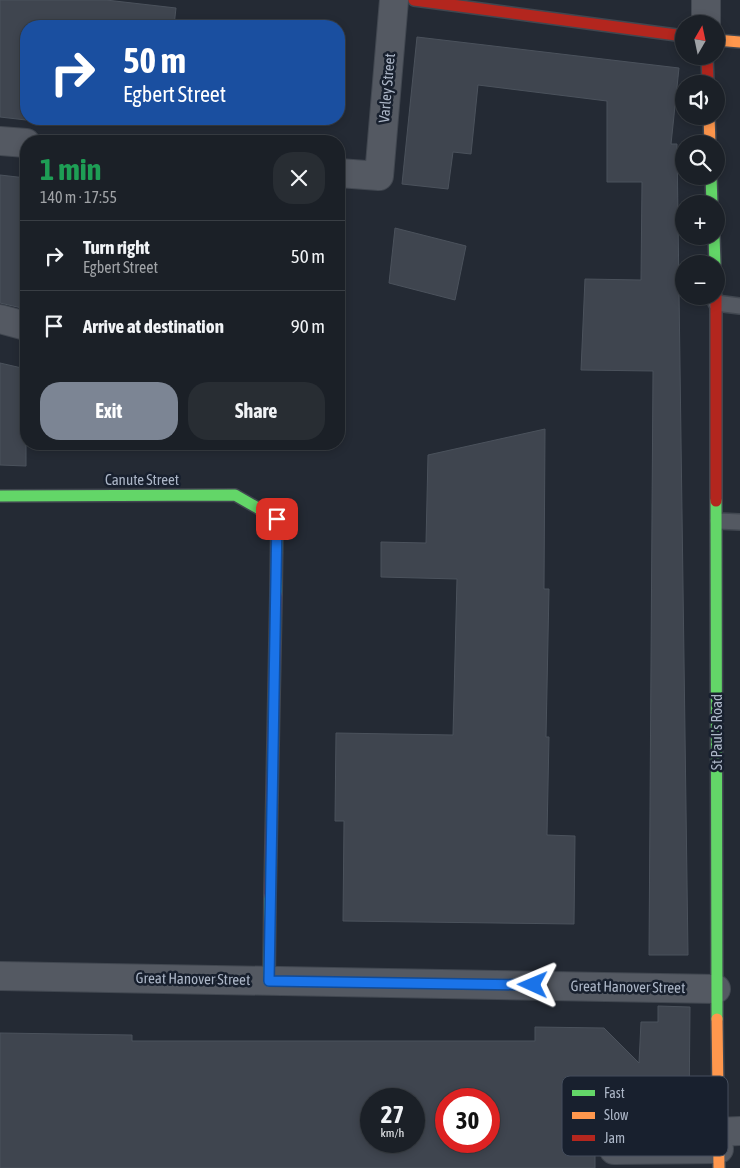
<!DOCTYPE html>
<html lang="en">
<head>
<meta charset="utf-8">
<style>
	:root { --surface:#1b2027; --page:#282d33; --text:#f1f3f6; --muted:#a0a3a7; --line:#393e44; --accent:#7c8594 }
	body { margin:0; font-family:"Asap Condensed",sans-serif; background:var(--page); color:var(--text); height:100vh; display:flex; flex-direction:column; font-size:19px; white-space:nowrap }
	* { box-sizing:border-box; margin:0 }
	p { font-size:16px; color:var(--muted) }
	.icon { flex:none; width:28px; height:28px; fill:none; stroke:currentColor; stroke-width:2; stroke-linecap:round; stroke-linejoin:round }
	.map { position:relative; flex:1; overflow:hidden }
	.side { position:absolute; left:20px; top:135px; width:325px; height:315px; display:flex; flex-direction:column; background:var(--surface); border-radius:20px; box-shadow:0 2px 8px #0003,0 0 0 1px var(--line) }
	.side>* { flex:none }
	.hud { position:absolute; left:20px; top:20px; width:325px; height:105px; border-radius:20px; box-shadow:0 2px 8px #0003,0 0 0 1px var(--line); background:#1a4fa0; color:#fff; overflow:hidden }
	.needle { width:32px; rotate:9deg }
	.fabs { position:absolute; left:675px; top:15px; display:grid; gap:10px }
	.fabs a { display:grid; place-items:center; width:50px; height:50px; border-radius:50%; background:var(--surface); box-shadow:0 2px 8px #0003,0 0 0 1px var(--line); font-size:25px }
	.speed { position:absolute; left:360px; top:1088px; display:flex; gap:10px; font-size:25px; font-weight:700; text-align:center }
	.speed>* { display:grid; place-content:center; width:65px; height:65px; border-radius:50%; background:var(--surface); box-shadow:0 2px 8px #0003,0 0 0 1px var(--line); line-height:1 }
	.speed small { font-size:12px; font-weight:400 }
	.speed .limit { border:8px solid #d22; background:#fff; color:#111 }
	.pin { position:absolute; display:grid; place-items:center; width:42px; height:42px; color:#fff; margin:-21px; border-radius:10px; box-shadow:0 2px 8px #0006 }
	.me { position:absolute; width:55px; margin:-28px; rotate:271deg; stroke-linejoin:round; filter:drop-shadow(0 0 4px #0008) }
	.turn { display:flex; align-items:center; gap:18px; height:105px; padding:0 20px; font-size:22px }
	.turn .icon { width:65px; height:65px; stroke-width:2.5 }
	.turn b { display:block; font-size:35px; line-height:42px }
	.round { display:grid; place-items:center; flex:none; width:52px; height:52px; border-radius:20px; background:var(--page) }
	.overview { display:flex; align-items:center; justify-content:space-between; height:85px; padding:0 20px }
	h1 { font-size:30px; font-weight:700; line-height:38px; color:#1e9e55 }
	.action { display:flex; gap:10px; margin-top:auto; padding:10px 20px }
	.action a { flex:1; height:58px; border-radius:20px; background:var(--accent); color:#fff; font-size:20px; font-weight:700; line-height:58px; text-align:center }
	.action a+a { background:var(--page); color:var(--text) }
	ul { padding:0; list-style:none }
	li { display:flex; align-items:center; gap:15px; height:70px; padding:0 20px; border-top:1px solid var(--line) }
	li div { flex:1 }
	li b { display:block; font-size:19px }
	li em { font-style:normal }
	.map>svg:first-child { display:block }
	.building { fill:#3f454f; stroke:#4b525c; fill-rule:evenodd }
	.lines { fill:none; stroke-linecap:round; stroke-linejoin:round }
	.lane-casing { stroke:#414750; stroke-width:18 }
	.street-casing { stroke:#414750; stroke-width:30 }
	.fast-casing { stroke:#414750; stroke-width:14 }
	.slow-casing { stroke:#414750; stroke-width:14 }
	.jam-casing { stroke:#414750; stroke-width:14 }
	.lane { stroke:#545962; stroke-width:15 }
	.street { stroke:#545962; stroke-width:28 }
	.fast { stroke:#63d668; stroke-width:11 }
	.slow { stroke:#ff974d; stroke-width:11 }
	.jam { stroke:#b3261e; stroke-width:11 }
	.route-casing { stroke:#114b97; stroke-width:12 }
	.route { stroke:#1a73e8; stroke-width:9 }
	.labels { text-anchor:middle; stroke-width:5; stroke-linejoin:round; paint-order:stroke }
	.street-label { font-size:15px; fill:#acb6c7; stroke:#18202e }
	.key { fill:#18202e; stroke:#444d5c; stroke-width:1 }
	.key-label { font-size:14px; fill:#acb6c7 }
</style>
</head>
<body>
<div class="map">
<svg width="740" height="1168" viewBox="0 0 740 1168">
	<rect width="100%" height="100%" fill="#242a34"/>
	<g class="building">
		<polygon points="0,0 106,0 176,8 174,26 26,26 26,120 0,117"/>
		<polygon points="417,37 679,68 671,144 677,144 688,955 649,955 653,371 581,370 585,279 641,280 642,182 607,182 607,101 478,85 471,154 453,152 448,189 402,184"/>
		<polygon points="0,175 26,178 26,309 0,303"/>
		<polygon points="395,228 466,246 455,300 389,283"/>
		<polygon points="0,363 26,369 26,466 0,465"/>
		<polygon points="545,429 544,589 549,589 546,737 549,737 547,835 575,836 574,924 343,921 344,821 335,821 336,733 453,735 457,579 381,577 381,542 426,543 428,455"/>
		<path d="M658 1006 690 1007 689 1116 595 1115V1168H0V1033L132 1035V1041H535V1027L604 1028 639 1063 641 1022H658ZM371 1099H414V1141H371ZM446 1099H489V1141H446Z"/>
	</g>
	<g class="lines">
		<defs>
			<g id="lane">
				<polyline points="716,303 740,306"/>
				<polyline points="718,521 740,522"/>
			</g>
			<g id="street">
				<polyline points="706,0 706,24"/>
				<polyline points="0,141 26,143"/>
				<polyline points="339,173 379,176 394,0"/>
				<polyline points="0,319 26,326"/>
				<polyline points="0,976 716,989"/>
				<polyline points="718,1132 740,1131"/>
				<polyline points="614,1150 719,1149"/>
			</g>
			<g id="fast">
				<polyline points="711,176 712,204"/>
				<polyline points="714,236 715,264"/>
				<polyline points="0,496 235,495 277,519 276,594"/>
				<polyline points="716,501 717,1019"/>
				<polyline points="269,981 270,896"/>
			</g>
			<g id="slow">
				<polyline points="716,40 740,42"/>
				<polyline points="709,116 710,144"/>
				<polyline points="717,1019 719,1168"/>
			</g>
			<g id="jam">
				<polyline points="414,0 684,36"/>
				<polyline points="707,56 708,84"/>
				<polyline points="716,296 716,501"/>
				<polyline points="270,896 276,594"/>
			</g>
		</defs>
		<use href="#lane" class="lane-casing"/>
		<use href="#street" class="street-casing"/>
		<use href="#fast" class="fast-casing"/>
		<use href="#slow" class="slow-casing"/>
		<use href="#jam" class="jam-casing"/>
		<use href="#lane" class="lane"/>
		<use href="#street" class="street"/>
		<use href="#fast" class="fast"/>
		<use href="#slow" class="slow"/>
		<use href="#jam" class="jam"/>
	</g>
	<g class="lines">
		<defs>
			<polyline id="route" points="277,519 269,981 533,985"/>
		</defs>
		<use href="#route" class="route-casing"/>
		<use href="#route" class="route"/>
	</g>
	<g class="labels">
		<g class="street-label">
			<text transform="translate(387 88) rotate(-85)" y="5">Varley Street</text>
			<text x="142" y="485">Canute Street</text>
			<text transform="translate(717 732) rotate(-90)" y="5">St Paul's Road</text>
			<text transform="translate(193 979) rotate(1)" y="5">Great Hanover Street</text>
			<text transform="translate(628 987) rotate(1)" y="5">Great Hanover Street</text>
		</g>
	</g>
	<rect x="562" y="1076" width="166" height="80" rx="8" class="key"/>
	<rect x="572" y="1090" width="23" height="6" fill="#63d668"/>
	<rect x="572" y="1112" width="23" height="7" fill="#ff974d"/>
	<rect x="572" y="1135" width="23" height="6" fill="#b3261e"/>
	<g class="key-label">
		<text x="604" y="1098">Fast</text>
		<text x="604" y="1120">Slow</text>
		<text x="604" y="1143">Jam</text>
	</g>
</svg>
<div class="fabs">
<a><svg class="needle" viewBox="-14 -14 28 28"><path d="M0-13l5 13h-10z" fill="#e53935"/><path d="M0 13l5-13h-10z" fill="#a0a3a7"/></svg></a>
<a><svg class="icon" aria-label="sound" viewBox="0 0 24 24"><path d="M4 9h4l5-4v14l-5-4H4zM17 9q2 3 0 6"/></svg></a>
<a><svg class="icon" aria-label="search" viewBox="0 0 24 24"><circle cx="10" cy="10" r="6"/><path d="M15 15l6 6"/></svg></a>
<a>+</a>
<a>−</a>
</div>
<div class="speed"><div>27<small>km/h</small></div><div class="limit">30</div></div>
<div class="pin" style="left:277px;top:519px;background:#d93025"><svg class="icon" aria-label="arrive" viewBox="0 0 24 24"><path d="M6 21V4h12l-3 4 3 4H6"/></svg></div>
<svg class="me" style="left:533px;top:985px" viewBox="-20 -20 40 40"><path d="M0-17L14 15 0 8-14 15z" fill="#1a73e8" stroke="#fff" stroke-width="4"/></svg>
<div class="hud">
<div class="turn"><svg class="icon" aria-label="right" viewBox="0 0 24 24"><path d="M7 20v-9h11M14 6l5 5-5 5"/></svg><div><b>50 m</b>Egbert Street</div></div>
</div>
<section class="side">
<div class="overview"><div><h1>1 min</h1><p>140 m · 17:55</p></div><a class="round"><svg class="icon" aria-label="close" viewBox="0 0 24 24"><path d="M6 6l12 12M18 6L6 18"/></svg></a></div>
<ul>
<li><svg class="icon" aria-label="right" viewBox="0 0 24 24"><path d="M7 20v-9h11M14 6l5 5-5 5"/></svg><div><b>Turn right</b><p>Egbert Street</p></div><em>50 m</em></li>
<li><svg class="icon" aria-label="arrive" viewBox="0 0 24 24"><path d="M6 21V4h12l-3 4 3 4H6"/></svg><div><b>Arrive at destination</b></div><em>90 m</em></li>
</ul>
<div class="action"><a>Exit</a><a>Share</a></div>
</section>
</div>
</body>
</html>
